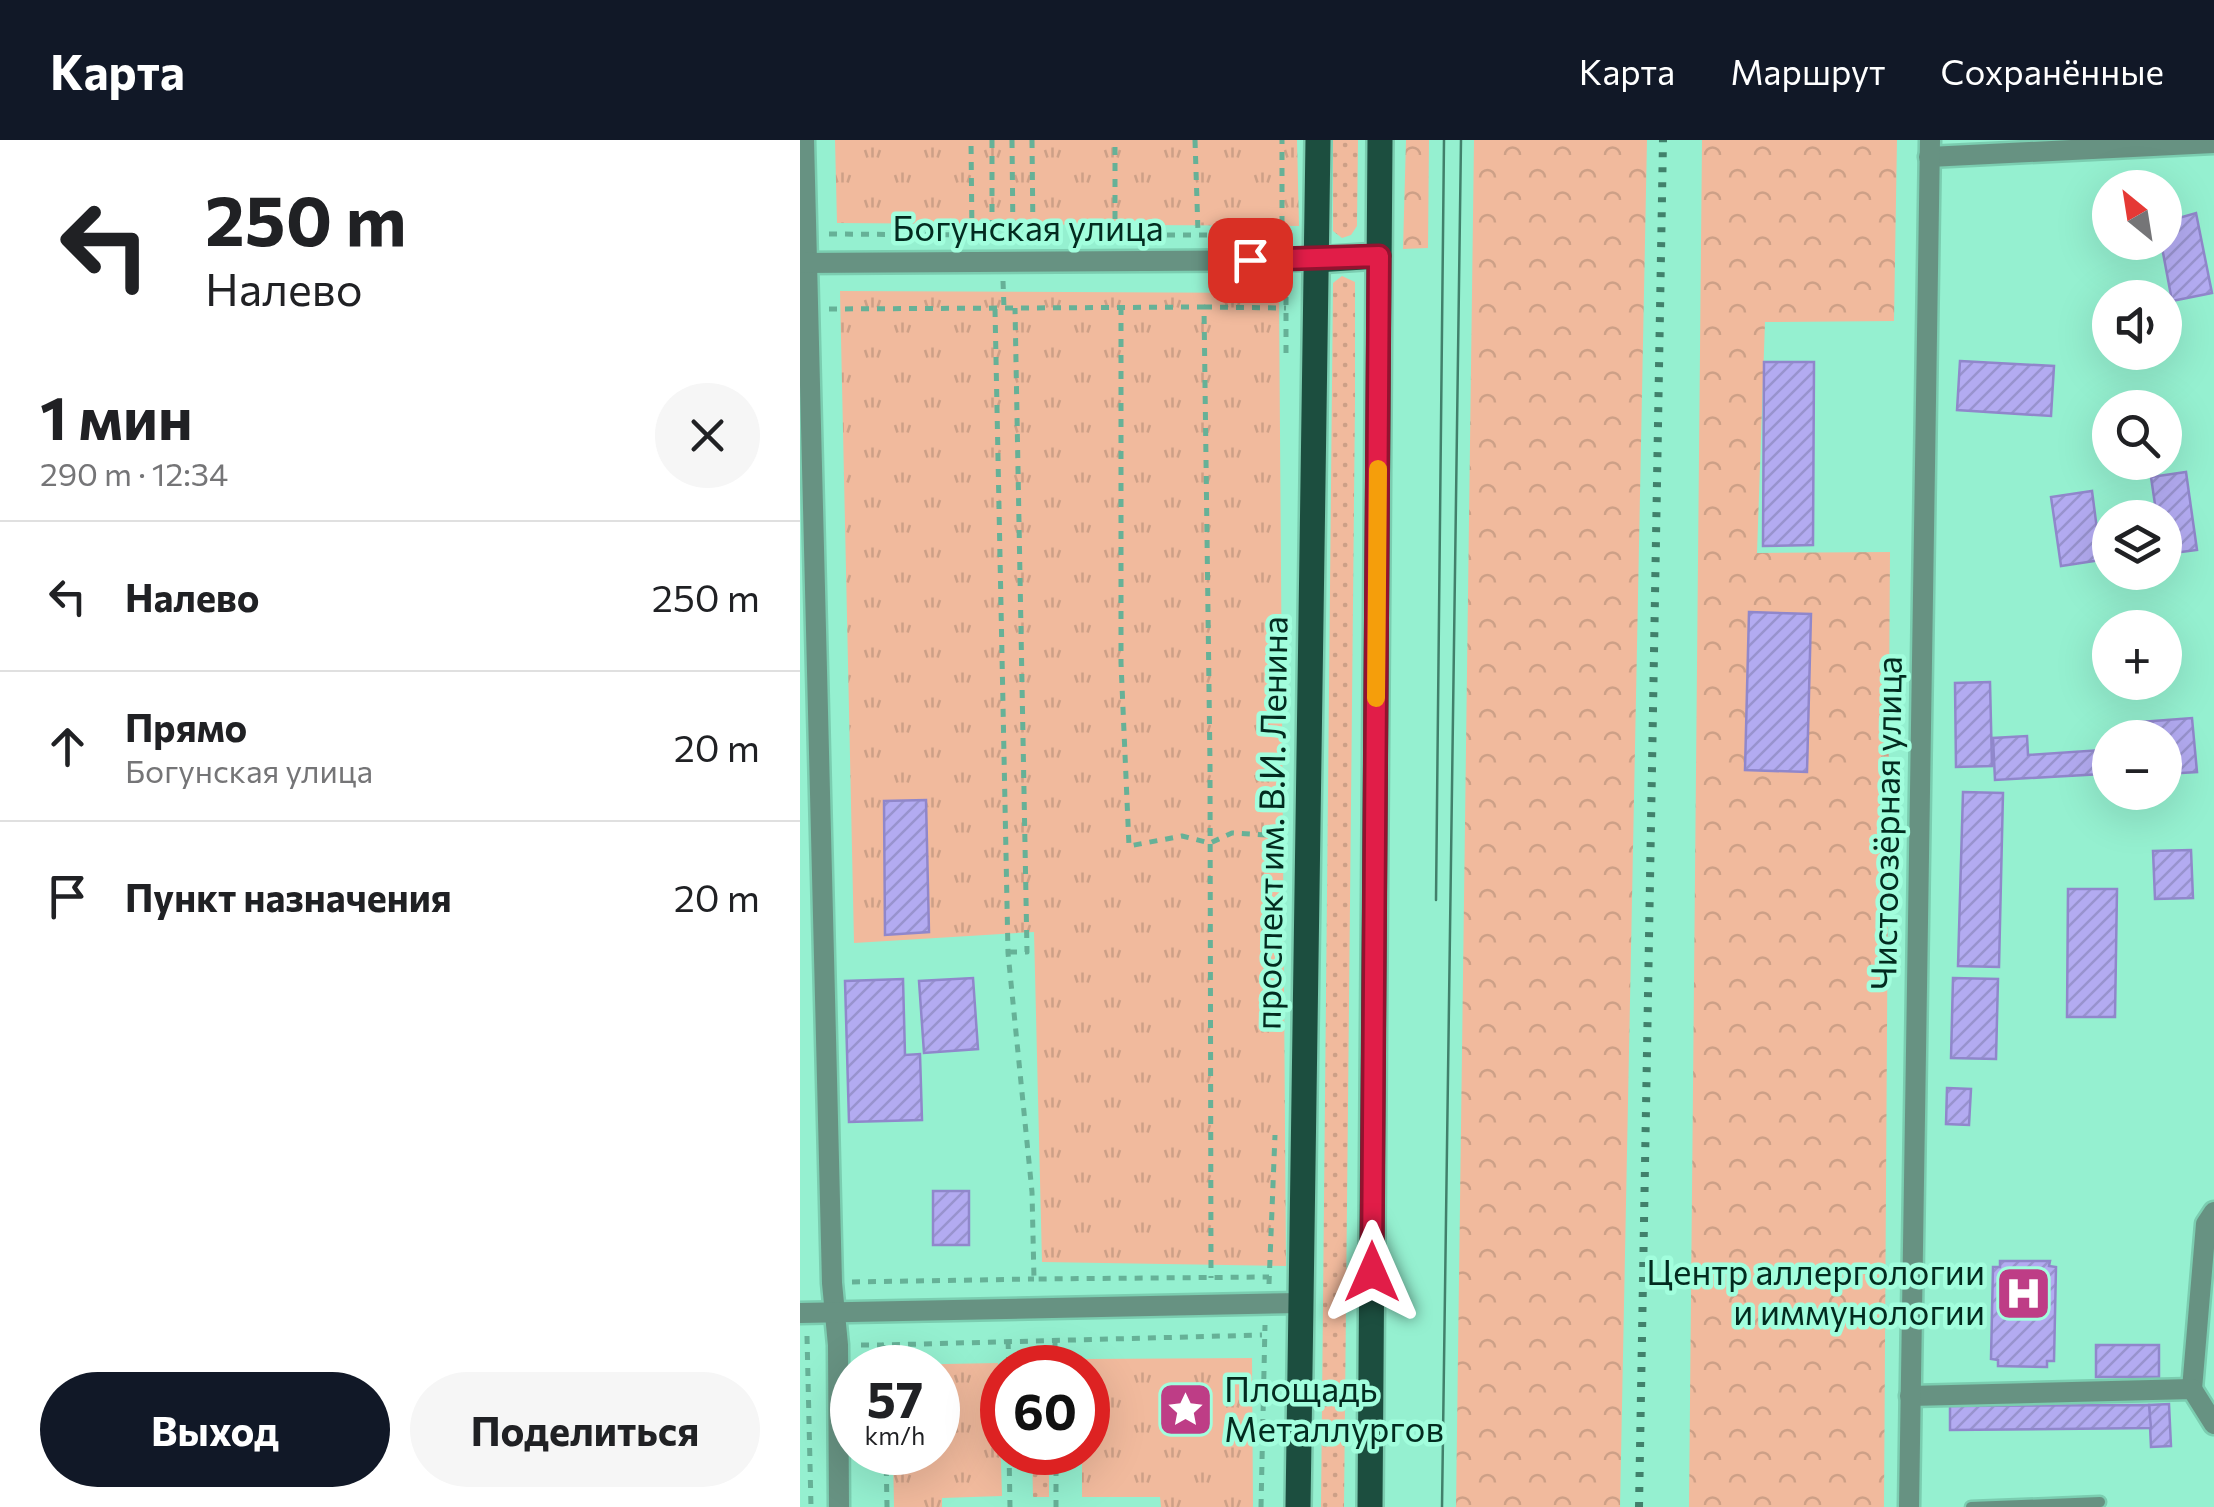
<!DOCTYPE html>
<html lang="ru">
<head>
<meta charset="utf-8">
<style>
	:root { --surface:#fff; --page:#f6f6f6; --text:#202124; --muted:#757577; --line:#e0e0e0; --accent:#111827 }
	body { margin:0; font-family:Commissioner,sans-serif; background:var(--page); color:var(--text); height:100vh; display:flex; flex-direction:column; font-size:38px; white-space:nowrap }
	* { box-sizing:border-box; margin:0 }
	p { font-size:32px; color:var(--muted) }
	.icon { flex:none; width:55px; height:55px; fill:none; stroke:currentColor; stroke-width:2; stroke-linecap:round; stroke-linejoin:round }
	.map { position:relative; flex:1; overflow:hidden }
	.panel { display:flex; flex-direction:column; background:var(--surface); width:800px }
	.panel>* { flex:none }
	.guide { background:#fff; color:var(--text); overflow:hidden }
	.needle { width:65px; rotate:330deg }
	.fabs { position:absolute; left:1292px; top:30px; display:grid; gap:20px }
	.fabs a { display:grid; place-items:center; width:90px; height:90px; border-radius:50%; background:var(--surface); box-shadow:0 10px 40px #0002; font-size:50px }
	.speed { position:absolute; left:30px; top:1205px; display:flex; gap:20px; font-size:50px; font-weight:700; text-align:center }
	.speed>* { display:grid; place-content:center; width:130px; height:130px; border-radius:50%; background:var(--surface); box-shadow:0 10px 40px #0002; line-height:1 }
	.speed small { font-size:25px; font-weight:400 }
	.speed .limit { border:15px solid #d22; background:#fff; color:#111 }
	.pin { position:absolute; display:grid; place-items:center; width:85px; height:85px; color:#fff; margin:-42px; border-radius:20px; box-shadow:0 5px 15px #0006 }
	.me { position:absolute; width:110px; margin:-55px; rotate:0deg; stroke-linejoin:round; filter:drop-shadow(0 0 8px #0008) }
	.turn { display:flex; align-items:center; gap:35px; height:210px; padding:0 40px; font-size:45px }
	.turn .icon { width:130px; height:130px; stroke-width:2.5 }
	.turn b { display:block; font-size:70px; line-height:85px }
	.round { display:grid; place-items:center; flex:none; width:105px; height:105px; border-radius:52px; background:var(--page) }
	.head { display:flex; align-items:center; justify-content:space-between; height:170px; padding:0 40px }
	h1 { font-size:60px; font-weight:700; line-height:75px }
	.button { display:flex; gap:20px; margin-top:auto; padding:20px 40px }
	.button a { flex:1; height:115px; border-radius:60px; background:var(--accent); color:#fff; font-size:40px; font-weight:700; line-height:115px; text-align:center }
	.button a+a { background:var(--page); color:var(--text) }
	ul { padding:0; list-style:none }
	li { display:flex; align-items:center; gap:30px; height:150px; padding:0 40px; border-top:2px solid var(--line) }
	li div { flex:1 }
	li b { display:block; font-size:38px }
	li em { font-style:normal }
	header { display:flex; align-items:center; gap:60px; box-sizing:border-box; height:140px; padding:0 50px; background:var(--accent); color:#fff }
	header strong { font-size:48px }
	nav { display:flex; gap:55px; margin-inline-start:auto; font-size:35px }
	main { display:flex; flex:1; min-height:0 }
	.map>svg:first-child { display:block }
	.grass { fill:url(#grass-dots) }
	.forest { fill:url(#forest-crowns) }
	.park { fill:url(#park-tufts) }
	.building { fill:url(#building-hatch); stroke:#9087cb; stroke-width:2.5 }
	.lines { fill:none; stroke-linecap:round; stroke-linejoin:round }
	.lane-casing { stroke:#7bcdb0; stroke-width:15 }
	.street-casing { stroke:#7bcdb0; stroke-width:25 }
	.primary-casing { stroke:#7bcdb0; stroke-width:30 }
	.path { stroke:#66b197; stroke-width:5; stroke-dasharray:8 8; stroke-linecap:butt }
	.lane { stroke:#679282; stroke-width:10 }
	.street { stroke:#679282; stroke-width:20 }
	.primary { stroke:#1c4e3f; stroke-width:25 }
	.tram { stroke:#41806b; stroke-width:2.5 }
	.rail { stroke:#41806b; stroke-width:8; stroke-dasharray:5 10; stroke-linecap:butt }
	.route-casing { stroke:#92132f; stroke-width:25 }
	.route { stroke:#e11d48; stroke-width:18 }
	.slow { stroke:#f59e0b; stroke-width:18 }
	.labels { text-anchor:middle; stroke-width:9; stroke-linejoin:round; paint-order:stroke }
	.street-label { font-size:35px; fill:#022b1f; stroke:#a2fedd }
	.poi-label { font-size:35px; fill:#022b1f; stroke:#a2fedd; text-anchor:end }
</style>
</head>
<body>
<header>
<strong>Карта</strong>
<nav><a>Карта</a><a>Маршрут</a><a>Сохранённые</a></nav>
</header>
<main>
<section class="panel">
<div class="guide">
<div class="turn"><svg class="icon" aria-label="left" viewBox="0 0 24 24"><path d="M17 20v-9H6M10 6l-5 5 5 5"/></svg><div><b>250 m</b>Налево</div></div>
</div>
<div class="head"><div><h1>1 мин</h1><p>290 m · 12:34</p></div><a class="round"><svg class="icon" aria-label="close" viewBox="0 0 24 24"><path d="M6 6l12 12M18 6L6 18"/></svg></a></div>
<ul>
<li><svg class="icon" aria-label="left" viewBox="0 0 24 24"><path d="M17 20v-9H6M10 6l-5 5 5 5"/></svg><div><b>Налево</b></div><em>250 m</em></li>
<li><svg class="icon" aria-label="ahead" viewBox="0 0 24 24"><path d="M12 20V5M6 11l6-6 6 6"/></svg><div><b>Прямо</b><p>Богунская улица</p></div><em>20 m</em></li>
<li><svg class="icon" aria-label="arrive" viewBox="0 0 24 24"><path d="M6 21V4h12l-3 4 3 4H6"/></svg><div><b>Пункт назначения</b></div><em>20 m</em></li>
</ul>
<div class="button"><a>Выход</a><a>Поделиться</a></div>
</section>
<div class="map">
<svg width="1414" height="1367" viewBox="0 0 1414 1367">
	<defs>
		<pattern id="grass-dots" width="8" height="8" patternUnits="userSpaceOnUse" patternTransform="scale(2.5)"><rect width="8" height="8" fill="#f1ba9d"/><path d="M2 2h.1M6 6h.1" fill="none" stroke="#cda087" stroke-width="1.8" stroke-linecap="round"/></pattern>
		<pattern id="forest-crowns" width="20" height="18" patternUnits="userSpaceOnUse" patternTransform="scale(2.5)"><rect width="20" height="18" fill="#f1ba9d"/><path d="M2 6a3 3 0 1 1 6 0M12 15a3 3 0 1 1 6 0" fill="none" stroke="#cda087"/></pattern>
		<pattern id="park-tufts" width="24" height="20" patternUnits="userSpaceOnUse" patternTransform="scale(2.5)"><rect width="24" height="20" fill="#f1ba9d"/><path d="M3 7l-1-3M5 7V3M7 7l1-3M15 17l-1-3M17 17v-4M19 17l1-3" fill="none" stroke="#cda087"/></pattern>
		<pattern id="building-hatch" width="6" height="6" patternUnits="userSpaceOnUse" patternTransform="scale(2.5)"><rect width="6" height="6" fill="#b3abf1"/><path d="M-1 1l2-2M0 6l6-6M5 7l2-2" fill="none" stroke="#9893ce"/></pattern>
	</defs>
	<rect width="100%" height="100%" fill="#95f0d0"/>
	<g class="grass">
		<polygon points="533,0 558,0 557,86 551,95 542,98 533,91"/>
		<polygon points="542,136 555,142 555,261 544,1367 521,1367 533,143"/>
		<polygon points="232,1313 249,1313 249,1357 233,1357"/>
	</g>
	<g class="forest">
		<polygon points="606,0 629,0 628,108 603,109"/>
		<polygon points="674,0 847,0 820,1367 656,1367"/>
		<polygon points="902,0 1097,0 1094,181 965,182 957,413 1090,412 1084,1367 889,1367"/>
	</g>
	<g class="park">
		<polygon points="35,0 497,0 499,86 37,83"/>
		<polygon points="40,151 479,153 486,1126 242,1122 234,792 54,803"/>
		<polygon points="452,1218 453,1367 361,1367 360,1357 282,1357 282,1313 288,1312 288,1228 281,1227 281,1219"/>
		<polygon points="198,1223 202,1356 142,1358 142,1367 94,1367 93,1313 138,1312 138,1228 91,1225"/>
	</g>
	<g class="building">
		<polygon points="1396,73 1412,153 1372,161 1361,102 1365,102 1365,82"/>
		<polygon points="1160,221 1254,226 1251,276 1157,270"/>
		<polygon points="964,222 1014,222 1013,405 963,406"/>
		<polygon points="1386,332 1397,410 1365,414 1365,378 1357,378 1351,337"/>
		<polygon points="1292,351 1301,420 1261,426 1251,357"/>
		<polygon points="949,472 1011,474 1007,632 945,630"/>
		<polygon points="1190,542 1192,626 1156,627 1155,543"/>
		<polygon points="1392,578 1397,632 1365,634 1365,598 1343,598 1341,582"/>
		<polygon points="1227,596 1228,615 1301,610 1302,634 1195,640 1193,598"/>
		<polygon points="1163,652 1203,653 1199,827 1158,826"/>
		<polygon points="126,660 129,792 85,795 84,661"/>
		<polygon points="1391,710 1393,758 1355,759 1353,711"/>
		<polygon points="1268,749 1317,749 1315,877 1267,877"/>
		<polygon points="173,838 178,909 124,913 119,841"/>
		<polygon points="1153,838 1198,839 1196,919 1151,918"/>
		<polygon points="103,839 105,915 120,914 122,980 49,982 45,841"/>
		<polygon points="1147,948 1171,949 1169,985 1146,984"/>
		<rect x="133" y="1051" width="36" height="54"/>
		<polygon points="1200,1121 1250,1121 1249,1126 1256,1127 1254,1221 1247,1221 1247,1227 1198,1226 1198,1220 1191,1219 1193,1127 1200,1127"/>
		<rect x="1296" y="1205" width="63" height="32"/>
		<polygon points="1369,1264 1371,1306 1351,1307 1349,1265"/>
		<polygon points="1349,1265 1351,1288 1150,1290 1150,1266"/>
	</g>
	<g class="lines">
		<defs>
			<polyline id="lane" points="1171,1367 1300,1362"/>
			<g id="street">
				<polyline points="4,0 32,1143 38,1205 39,1367"/>
				<polyline points="1129,17 1414,3"/>
				<polyline points="0,123 516,120"/>
				<polyline points="0,1173 500,1163"/>
				<polyline points="1392,1249 1406,1084 1414,1072"/>
				<polyline points="1110,1256 1392,1249 1414,1284"/>
				<polyline points="1109,1367 1130,0"/>
			</g>
			<g id="primary">
				<polyline points="516,120 579,116"/>
				<polyline points="498,1367 518,0"/>
				<polyline points="570,1367 580,0"/>
			</g>
		</defs>
		<use href="#lane" class="lane-casing"/>
		<use href="#street" class="street-casing"/>
		<use href="#primary" class="primary-casing"/>
		<g class="path">
			<polyline points="192,0 192,96"/>
			<polyline points="212,0 213,99"/>
			<polyline points="232,0 233,97"/>
			<polyline points="395,0 398,92"/>
			<polyline points="29,94 172,95 171,0"/>
			<polyline points="172,95 189,96"/>
			<polyline points="315,95 315,0"/>
			<polyline points="319,95 433,95"/>
			<polyline points="482,100 482,0"/>
			<polyline points="203,141 204,168"/>
			<polyline points="486,141 486,215"/>
			<polyline points="321,167 321,523 329,706 382,696 410,703 432,693 482,696"/>
			<polyline points="404,167 486,168"/>
			<polyline points="29,169 404,167 410,624 411,1138"/>
			<polyline points="195,169 208,813 232,1052 234,1139 469,1137"/>
			<polyline points="209,812 227,812 215,168"/>
			<polyline points="52,1142 234,1139"/>
			<polyline points="469,1144 475,995"/>
			<polyline points="7,1196 11,1367"/>
			<polyline points="208,1201 209,1228"/>
			<polyline points="255,1201 255,1228"/>
			<polyline points="61,1205 83,1205"/>
			<polyline points="84,1228 83,1205 462,1195"/>
			<polyline points="86,1312 87,1367"/>
			<polyline points="209,1312 210,1367"/>
			<polyline points="256,1312 256,1367"/>
			<polyline points="461,1367 465,1185"/>
		</g>
		<use href="#lane" class="lane"/>
		<use href="#street" class="street"/>
		<use href="#primary" class="primary"/>
		<g class="tram">
			<polyline points="636,760 644,0"/>
			<polyline points="642,1367 661,0"/>
		</g>
		<polyline class="rail" points="839,1367 863,0"/>
	</g>
	<g class="lines">
		<defs>
			<polyline id="route" points="450,120 579,116 572,1132"/>
		</defs>
		<use href="#route" class="route-casing"/>
		<use href="#route" class="route"/>
		<polyline class="slow" points="576,558 578,329"/>
	</g>
	<defs>
		<symbol id="hospital-square" viewBox="-11 -11 22 22"><rect x="-9" y="-9" width="18" height="18" rx="4" fill="#be3d86" stroke="#a2fedd"/><path d="M-5-5h3v3.5h4V-5h3V5h-3V1.5h-4V5h-3Z" fill="#fff"/></symbol>
		<symbol id="sight-square" viewBox="-11 -11 22 22"><rect x="-9" y="-9" width="18" height="18" rx="4" fill="#be3d86" stroke="#a2fedd"/><path d="M0-6L1.8-2.2L6-1.7L2.9 1.2L3.7 5.4L0 3.3L-3.7 5.4L-2.9 1.2L-6-1.7L-1.8-2.2Z" fill="#fff"/></symbol>
	</defs>
	<g fill-rule="evenodd">
		<use href="#hospital-square" x="1192" y="1122" width="63" height="63"/>
		<use href="#sight-square" x="354" y="1238" width="63" height="63"/>
	</g>
	<g class="labels">
		<g class="street-label">
			<text x="228" y="101">Богунская улица</text>
			<text transform="translate(472 683) rotate(-89)" y="12">проспект им. В.И. Ленина</text>
			<text transform="translate(1087 683) rotate(-89)" y="12">Чистоозёрная улица</text>
		</g>
		<g class="poi-label">
			<text x="1185" y="1145">Центр аллергологии<tspan x="1185" dy="40">и иммунологии</tspan></text>
			<text x="424" y="1262" text-anchor="start">Площадь<tspan x="424" dy="40">Металлургов</tspan></text>
		</g>
	</g>
</svg>
<div class="fabs">
<a><svg class="needle" viewBox="-14 -14 28 28"><path d="M0-13l5 13h-10z" fill="#e53935"/><path d="M0 13l5-13h-10z" fill="#757577"/></svg></a>
<a><svg class="icon" aria-label="sound" viewBox="0 0 24 24"><path d="M4 9h4l5-4v14l-5-4H4zM17 9q2 3 0 6"/></svg></a>
<a><svg class="icon" aria-label="search" viewBox="0 0 24 24"><circle cx="10" cy="10" r="6"/><path d="M15 15l6 6"/></svg></a>
<a><svg class="icon" aria-label="layers" viewBox="0 0 24 24"><path d="M12 4l9 5-9 5-9-5zM3 14l9 5 9-5"/></svg></a>
<a>+</a>
<a>−</a>
</div>
<div class="speed"><div>57<small>km/h</small></div><div class="limit">60</div></div>
<div class="pin" style="left:450px;top:120px;background:#d93025"><svg class="icon" aria-label="arrive" viewBox="0 0 24 24"><path d="M6 21V4h12l-3 4 3 4H6"/></svg></div>
<svg class="me" style="left:572px;top:1132px" viewBox="-20 -20 40 40"><path d="M0-17L14 15 0 8-14 15z" fill="#e11d48" stroke="#fff" stroke-width="4"/></svg>
</div>
</main>
</body>
</html>
